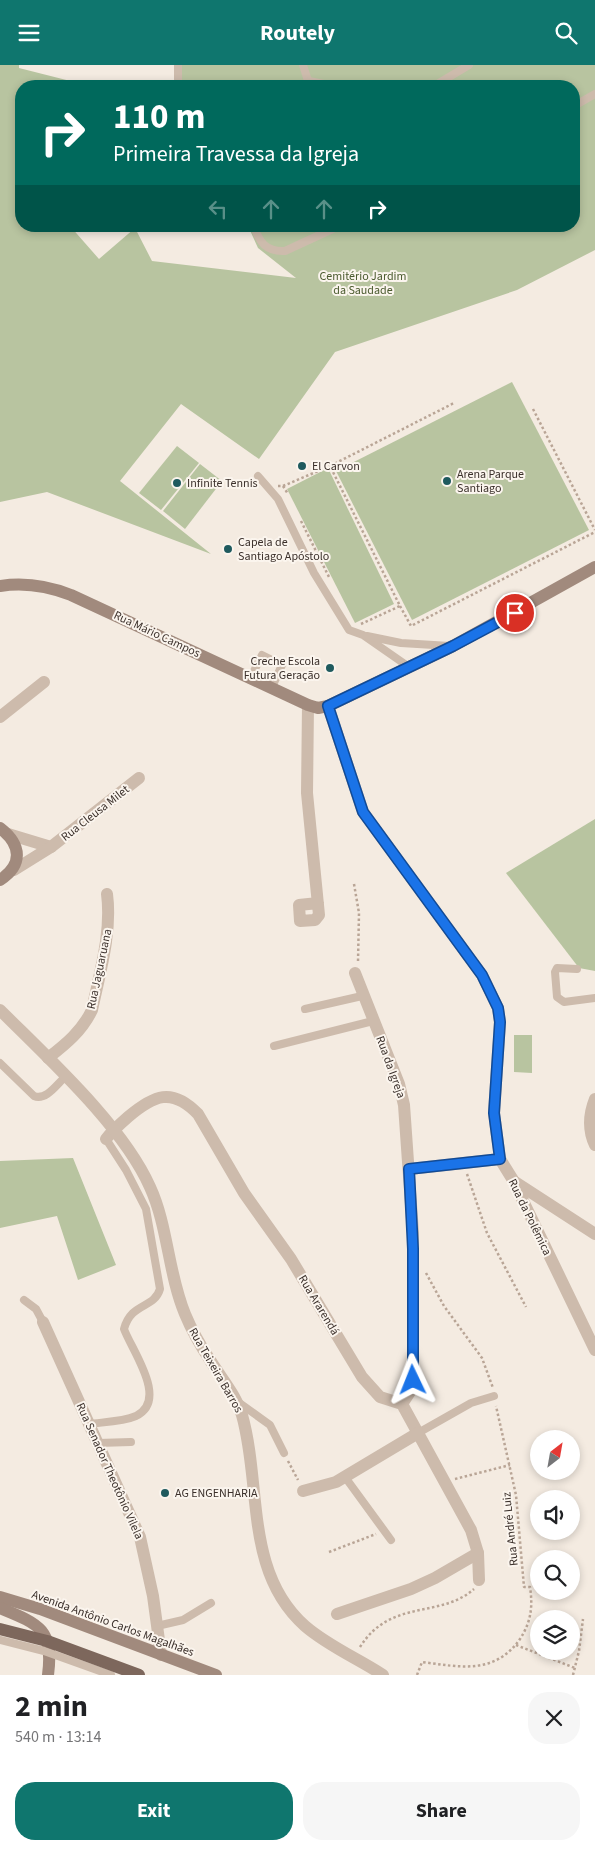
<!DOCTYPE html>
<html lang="en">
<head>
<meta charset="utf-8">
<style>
	:root { --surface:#fff; --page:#f6f6f6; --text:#202124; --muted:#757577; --accent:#0f766e }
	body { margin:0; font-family:"Source Sans 3",sans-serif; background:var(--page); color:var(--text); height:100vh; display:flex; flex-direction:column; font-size:19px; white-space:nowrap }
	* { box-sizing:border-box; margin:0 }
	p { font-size:16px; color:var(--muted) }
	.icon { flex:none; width:28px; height:28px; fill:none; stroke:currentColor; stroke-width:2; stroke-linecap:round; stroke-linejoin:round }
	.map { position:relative; height:1610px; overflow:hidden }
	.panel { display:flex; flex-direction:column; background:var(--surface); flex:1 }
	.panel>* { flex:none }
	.hud { position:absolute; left:15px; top:15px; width:565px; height:152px; border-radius:20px; box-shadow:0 2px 8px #0003; background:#00695c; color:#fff; overflow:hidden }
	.needle { width:32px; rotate:31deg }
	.controls { position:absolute; left:530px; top:1365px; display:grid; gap:10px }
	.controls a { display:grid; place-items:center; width:50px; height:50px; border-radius:50%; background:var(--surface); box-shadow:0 2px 8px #0003; font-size:25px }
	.pin { position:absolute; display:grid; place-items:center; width:42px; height:42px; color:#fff; margin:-21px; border:2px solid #fff; border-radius:50%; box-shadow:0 1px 5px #0007 }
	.me { position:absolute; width:55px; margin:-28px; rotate:358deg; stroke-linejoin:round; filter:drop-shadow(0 0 4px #0008) }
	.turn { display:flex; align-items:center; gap:18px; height:105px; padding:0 15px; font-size:22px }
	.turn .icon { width:65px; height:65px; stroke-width:2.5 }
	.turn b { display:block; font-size:35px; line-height:42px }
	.lanes { display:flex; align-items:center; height:48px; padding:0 15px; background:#0003; justify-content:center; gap:25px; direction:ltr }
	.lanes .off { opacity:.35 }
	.round { display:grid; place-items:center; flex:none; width:52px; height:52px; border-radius:20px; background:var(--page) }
	.headline { display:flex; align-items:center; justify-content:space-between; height:85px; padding:0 15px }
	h1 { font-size:30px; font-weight:700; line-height:38px }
	.button { display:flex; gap:10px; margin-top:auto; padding:10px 15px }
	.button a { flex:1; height:58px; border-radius:20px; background:var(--accent); color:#fff; font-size:20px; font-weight:700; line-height:58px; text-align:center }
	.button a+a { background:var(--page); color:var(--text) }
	header { display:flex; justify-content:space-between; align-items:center; height:65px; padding:0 15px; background:var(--accent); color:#fff; font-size:22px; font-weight:700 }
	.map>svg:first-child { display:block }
	.green { fill:#b8c4a0 }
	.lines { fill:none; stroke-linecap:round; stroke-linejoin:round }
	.path { stroke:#b9a596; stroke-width:2.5; stroke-dasharray:2.5 2.5; stroke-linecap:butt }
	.service { stroke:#cdbbac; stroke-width:8 }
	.minor { stroke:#cdbbac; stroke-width:12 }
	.tertiary { stroke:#cdbbac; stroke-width:12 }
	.secondary { stroke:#a18a7d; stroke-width:12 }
	.service-bridge { stroke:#cdbbac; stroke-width:8 }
	.primary-bridge { stroke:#7d675c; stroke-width:12 }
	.route-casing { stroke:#114b97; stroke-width:12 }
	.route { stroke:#1a73e8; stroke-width:9 }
	.poi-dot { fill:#1f5a5e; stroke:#fbf5ee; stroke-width:2 }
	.labels { text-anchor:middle; stroke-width:4; stroke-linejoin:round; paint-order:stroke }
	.park-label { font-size:12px; fill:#4a5a2e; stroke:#fbf5ee }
	.poi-label { font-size:12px; fill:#3b302b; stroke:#fbf5ee; text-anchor:start }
	.street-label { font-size:12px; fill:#3b302b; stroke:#fbf5ee }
</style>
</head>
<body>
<header><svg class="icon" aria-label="menu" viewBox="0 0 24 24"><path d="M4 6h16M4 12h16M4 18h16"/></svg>Routely<svg class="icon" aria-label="search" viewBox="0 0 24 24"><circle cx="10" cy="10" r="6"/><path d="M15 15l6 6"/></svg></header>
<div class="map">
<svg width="595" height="1610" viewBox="0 0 595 1610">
	<rect width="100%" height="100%" fill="#f4ebe1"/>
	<g class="green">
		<polygon points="0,0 19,0 19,3 90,21 21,21 21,161 70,161 99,194 135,163 152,196 296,213 258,183 248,161 574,161 574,21 179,21 175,0 595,0 595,185 517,225 335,287 259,394 181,339 120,416 211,489 47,427 0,437"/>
		<polygon points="512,317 589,465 412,555 336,406"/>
		<polygon points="177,381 199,398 161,445 139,428"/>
		<polygon points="200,399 222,416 185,464 163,446"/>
		<polygon points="328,403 394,539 355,558 287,424"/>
		<polygon points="595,754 595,906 579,903 506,808"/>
		<polygon points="514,970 532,970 532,1008 514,1007"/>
		<polygon points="73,1093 116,1200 78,1215 57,1151 0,1163 0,1096"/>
	</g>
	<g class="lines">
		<g class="path">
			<polyline points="533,344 595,465"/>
			<polyline points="278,421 283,421 288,429"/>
			<polyline points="283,421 330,401"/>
			<polyline points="301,456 330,514"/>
			<polyline points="400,541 411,561 595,467"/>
			<polyline points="361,559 400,541 330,401 454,338"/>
			<polyline points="354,819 359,848 358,897"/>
			<polyline points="467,1109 487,1168 526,1242"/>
			<polyline points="426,1208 444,1241 482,1293 493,1323"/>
			<polyline points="288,1396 298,1415"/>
			<polyline points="455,1414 510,1400"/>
			<polyline points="329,1487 376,1469"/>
			<polyline points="516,1580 575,1603"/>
			<path d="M360 1582C391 1533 440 1554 474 1524"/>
			<path d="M417 1610 422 1597C460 1602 495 1610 520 1574 531 1557 533 1542 530 1522H524L516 1430 496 1341"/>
			<polyline points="573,1610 579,1586 583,1554"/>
		</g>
		<g class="service">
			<polyline points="303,0 309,19"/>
			<polyline points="309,16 333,21"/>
			<polyline points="178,21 178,0"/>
			<polyline points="434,21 469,0"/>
			<polyline points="574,41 595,29"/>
			<path d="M254 161C259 177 266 187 285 186L339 161"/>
			<polyline points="258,411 278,434 314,508 349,565 363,570 409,602"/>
			<polyline points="367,571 401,578 450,581"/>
			<polyline points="251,612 262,590 282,600 272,622"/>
			<polyline points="577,904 557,903 555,907 557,932 564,937 595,933"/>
			<polyline points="305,944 362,931"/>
			<polyline points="274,981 373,956"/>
			<path d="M0 998 34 1031C46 1036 57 1019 65 1012"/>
			<polyline points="24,1235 36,1244 43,1257"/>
			<polyline points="238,1337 270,1360 284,1388"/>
			<path d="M89 1359C103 1357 122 1357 136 1351 169 1335 132 1286 124 1264 131 1237 154 1244 160 1224L146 1144 126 1105 106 1074"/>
			<polyline points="418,1368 471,1338 494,1331"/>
			<polyline points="98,1378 131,1377"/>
			<polyline points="345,1412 391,1475"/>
			<polyline points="157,1561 183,1555 211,1538"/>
		</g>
		<g class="minor">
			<polyline points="308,640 307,728 319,850 315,855 300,856 299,840 318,838"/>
			<polyline points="328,641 363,747 482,910 498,943 500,957 494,1048 500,1094 513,1115 595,1285"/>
			<polyline points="0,652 44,617"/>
			<polyline points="8,769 51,782"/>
			<polyline points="14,805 51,782 139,713"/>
			<polyline points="355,908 399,1019 404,1040 413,1168 413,1315 410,1327 402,1339"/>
			<path d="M48 993C66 979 82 966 92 945 100 907 112 867 107 829"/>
			<path d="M595 1034C589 1049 588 1065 595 1080"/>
			<path d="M106 1074C112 1066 120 1059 128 1052 154 1030 172 1022 198 1049L244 1128 291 1194 362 1312 380 1332 402 1339 471 1465 478 1488 479 1515"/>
			<polyline points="409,1104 500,1094"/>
			<polyline points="515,1117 595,1169"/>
			<polyline points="43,1257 140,1472 153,1531 161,1590"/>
			<polyline points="303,1426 336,1417 418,1368"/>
			<polyline points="337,1549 411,1524 435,1513 478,1488"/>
		</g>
		<path class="tertiary" d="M0 945C48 993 123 1061 150 1122 168 1161 168 1208 185 1249 192 1266 200 1280 210 1295 221 1313 236 1330 242 1350 262 1421 244 1507 305 1561 328 1581 357 1593 383 1610"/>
		<g class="secondary">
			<path d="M0 521C25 517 48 521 71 530L308 640 318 643 328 641 453 581 595 502"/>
			<path d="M0 763C22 780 23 800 0 815"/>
			<polyline points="0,1532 40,1544 216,1610"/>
			<path d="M0 1543C39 1559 54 1564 48 1610"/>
		</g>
		<polyline class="service-bridge" points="0,1575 44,1586 111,1610"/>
		<polyline class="primary-bridge" points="0,1564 47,1576 139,1610"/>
	</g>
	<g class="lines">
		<defs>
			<polyline id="route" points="413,1315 413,1184 409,1104 500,1094 494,1048 500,957 498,943 482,910 363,747 328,641 453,581 515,548"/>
		</defs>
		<use href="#route" class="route-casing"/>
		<use href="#route" class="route"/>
	</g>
	<g class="poi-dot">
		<circle cx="302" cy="401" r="5"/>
		<circle cx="447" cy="416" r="5"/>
		<circle cx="177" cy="418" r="5"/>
		<circle cx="228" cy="484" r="5"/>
		<circle cx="330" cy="603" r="5"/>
		<circle cx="165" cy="1428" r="5"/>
	</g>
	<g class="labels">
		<g class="park-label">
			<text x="363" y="215">Cemitério Jardim<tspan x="363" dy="14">da Saudade</tspan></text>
		</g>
		<g class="poi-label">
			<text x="312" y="405">El Carvon</text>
			<text x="457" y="413">Arena Parque<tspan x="457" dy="14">Santiago</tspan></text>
			<text x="187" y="422">Infinite Tennis</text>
			<text x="238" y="481">Capela de<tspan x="238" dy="14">Santiago Apóstolo</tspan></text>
			<text x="320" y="600" text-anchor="end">Creche Escola<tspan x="320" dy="14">Futura Geração</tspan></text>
			<text x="175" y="1432">AG ENGENHARIA</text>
		</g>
		<g class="street-label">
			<text transform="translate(157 569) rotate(25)" y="4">Rua Mário Campos</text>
			<text transform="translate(95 748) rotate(-38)" y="4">Rua Cleusa Milet</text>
			<text transform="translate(99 904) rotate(-78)" y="4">Rua Jaguaruana</text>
			<text transform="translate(391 1002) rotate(70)" y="4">Rua da Igreja</text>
			<text transform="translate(530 1152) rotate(64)" y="4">Rua da Polêmica</text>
			<text transform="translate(319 1240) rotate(59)" y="4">Rua Ararendá</text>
			<text transform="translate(216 1305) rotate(60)" y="4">Rua Teixeira Barros</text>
			<text transform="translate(110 1406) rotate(66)" y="4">Rua Senador Theotônio Vilela</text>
			<text transform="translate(510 1464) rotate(-96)" y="4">Rua André Luiz</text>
			<text transform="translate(113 1558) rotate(20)" y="4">Avenida Antônio Carlos Magalhães</text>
		</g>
	</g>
</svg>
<div class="controls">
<a><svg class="needle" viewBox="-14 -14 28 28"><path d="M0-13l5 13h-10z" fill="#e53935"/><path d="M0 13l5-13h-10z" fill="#757577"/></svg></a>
<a><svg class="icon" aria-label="sound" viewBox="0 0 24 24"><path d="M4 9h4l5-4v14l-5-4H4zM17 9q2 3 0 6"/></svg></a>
<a><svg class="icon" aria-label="search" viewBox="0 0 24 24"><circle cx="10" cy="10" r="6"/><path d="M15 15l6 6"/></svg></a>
<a><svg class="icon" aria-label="layers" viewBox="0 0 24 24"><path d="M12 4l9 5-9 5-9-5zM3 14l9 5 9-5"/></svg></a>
</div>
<div class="pin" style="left:515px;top:548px;background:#d93025"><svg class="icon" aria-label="arrive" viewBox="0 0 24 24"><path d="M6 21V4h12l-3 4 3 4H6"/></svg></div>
<svg class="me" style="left:413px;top:1315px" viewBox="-20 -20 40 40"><path d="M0-17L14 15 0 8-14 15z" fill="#1a73e8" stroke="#fff" stroke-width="4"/></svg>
<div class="hud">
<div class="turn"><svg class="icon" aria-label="right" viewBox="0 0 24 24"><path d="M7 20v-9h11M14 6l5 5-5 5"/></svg><div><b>110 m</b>Primeira Travessa da Igreja</div></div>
<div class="lanes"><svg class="icon off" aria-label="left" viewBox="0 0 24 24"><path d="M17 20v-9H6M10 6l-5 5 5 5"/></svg><svg class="icon off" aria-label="ahead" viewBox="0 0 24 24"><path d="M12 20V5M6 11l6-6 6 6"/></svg><svg class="icon off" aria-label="ahead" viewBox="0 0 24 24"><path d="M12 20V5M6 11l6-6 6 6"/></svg><svg class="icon" aria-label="right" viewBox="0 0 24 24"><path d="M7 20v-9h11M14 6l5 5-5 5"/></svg></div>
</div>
</div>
<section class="panel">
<div class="headline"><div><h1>2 min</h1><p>540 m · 13:14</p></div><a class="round"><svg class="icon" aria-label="close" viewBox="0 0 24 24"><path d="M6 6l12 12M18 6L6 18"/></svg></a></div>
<div class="button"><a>Exit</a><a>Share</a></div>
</section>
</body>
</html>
